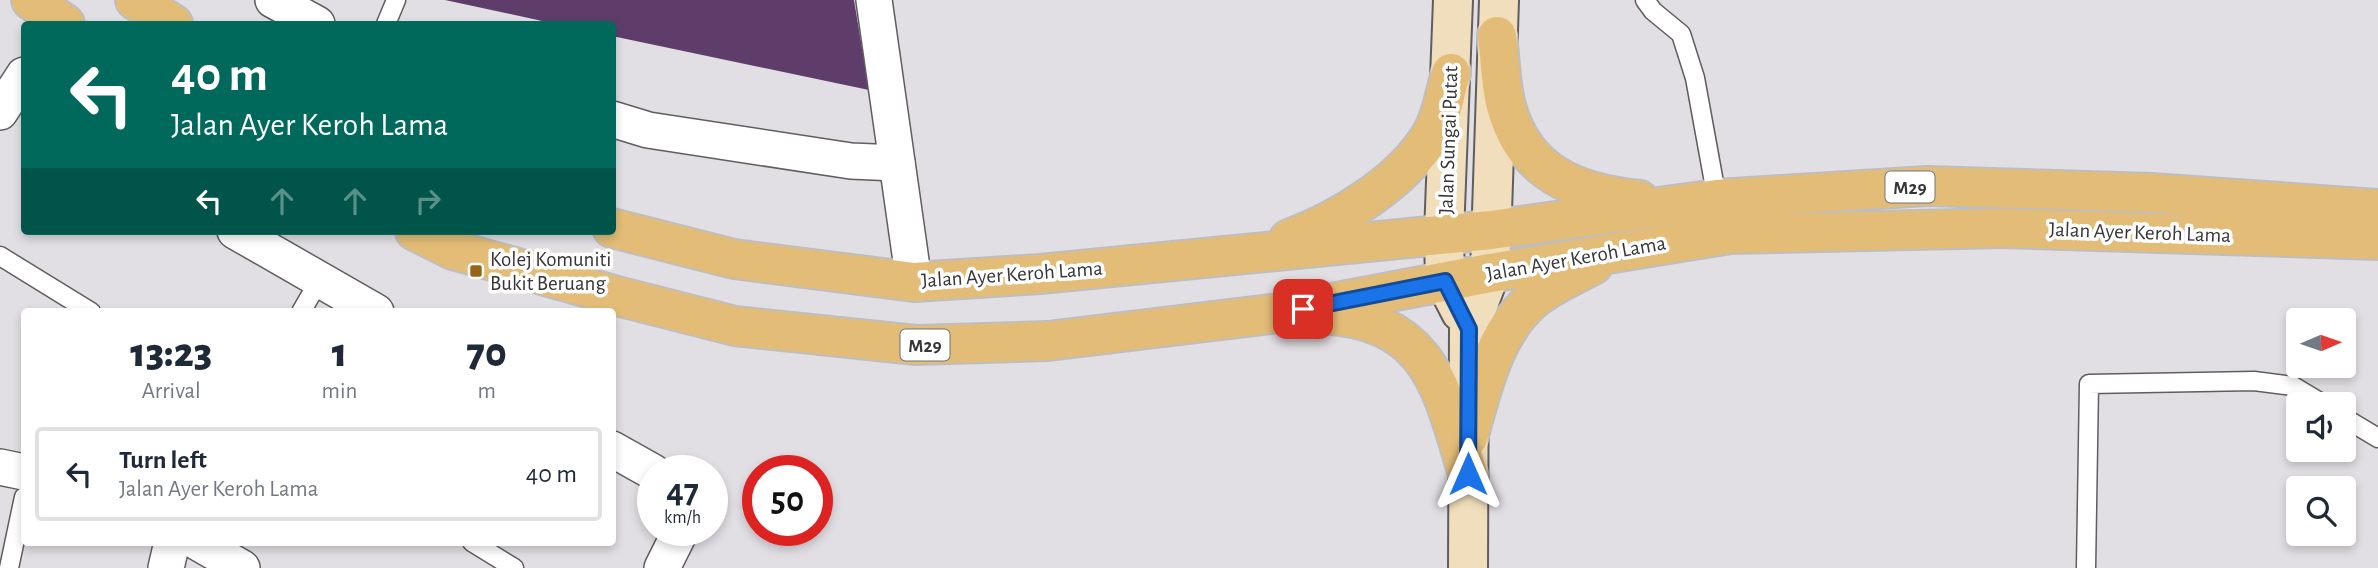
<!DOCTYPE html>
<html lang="en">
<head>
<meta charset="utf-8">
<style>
	:root { --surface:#fff; --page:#f2f2f3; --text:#1f2937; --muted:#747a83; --line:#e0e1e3 }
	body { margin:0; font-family:"Alegreya Sans",sans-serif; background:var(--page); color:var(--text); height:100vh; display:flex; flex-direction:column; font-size:26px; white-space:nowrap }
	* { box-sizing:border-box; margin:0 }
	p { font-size:23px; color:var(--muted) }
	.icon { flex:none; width:38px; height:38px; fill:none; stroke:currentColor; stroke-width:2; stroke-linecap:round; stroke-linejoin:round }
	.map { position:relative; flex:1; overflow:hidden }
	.sheet { position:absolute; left:21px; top:308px; width:595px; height:238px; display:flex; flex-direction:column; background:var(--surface); border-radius:7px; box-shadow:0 4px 10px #0003 }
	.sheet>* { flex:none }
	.hud { position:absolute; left:21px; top:21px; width:595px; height:214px; border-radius:7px; box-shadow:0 4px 10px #0003; background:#00695c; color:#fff; overflow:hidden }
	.needle { width:46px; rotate:88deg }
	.fabs { position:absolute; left:2286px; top:308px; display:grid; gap:14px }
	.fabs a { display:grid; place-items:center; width:70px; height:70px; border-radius:7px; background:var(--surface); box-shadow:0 4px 10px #0003; font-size:35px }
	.speed { position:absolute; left:637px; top:455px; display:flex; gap:14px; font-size:35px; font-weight:700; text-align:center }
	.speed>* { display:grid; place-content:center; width:91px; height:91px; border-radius:50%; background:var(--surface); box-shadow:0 4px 10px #0003; line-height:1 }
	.speed small { font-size:18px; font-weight:400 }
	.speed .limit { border:10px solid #d22; background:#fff; color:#111 }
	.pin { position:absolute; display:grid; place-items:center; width:60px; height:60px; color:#fff; margin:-30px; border-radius:14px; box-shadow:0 4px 10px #0006 }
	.me { position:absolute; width:77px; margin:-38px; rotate:0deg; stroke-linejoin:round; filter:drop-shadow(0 0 5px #0008) }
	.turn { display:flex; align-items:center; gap:24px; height:147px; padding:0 35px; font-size:32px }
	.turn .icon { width:91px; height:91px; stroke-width:2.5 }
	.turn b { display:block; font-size:49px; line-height:60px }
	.lanes { display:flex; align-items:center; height:66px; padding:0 35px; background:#0003; justify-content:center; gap:35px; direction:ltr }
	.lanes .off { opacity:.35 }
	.eta { display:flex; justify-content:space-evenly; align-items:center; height:119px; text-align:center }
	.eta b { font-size:42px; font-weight:800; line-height:49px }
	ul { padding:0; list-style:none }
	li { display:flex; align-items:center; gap:21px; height:94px; margin:0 14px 10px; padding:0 21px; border:4px solid var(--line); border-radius:7px }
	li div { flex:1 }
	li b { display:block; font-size:26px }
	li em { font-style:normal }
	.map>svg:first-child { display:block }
	.building { fill:#5f3d6b }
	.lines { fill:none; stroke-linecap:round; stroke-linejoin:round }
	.service-casing { stroke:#605d61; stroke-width:21 }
	.minor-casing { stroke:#605d61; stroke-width:38 }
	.secondary-casing { stroke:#605d61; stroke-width:42 }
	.primary-casing { stroke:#bfbebf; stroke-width:42 }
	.service { stroke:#fff; stroke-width:18 }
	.minor { stroke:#fff; stroke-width:35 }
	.secondary { stroke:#f1debc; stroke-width:38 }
	.primary { stroke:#e3bd78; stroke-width:38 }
	.route-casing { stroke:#114b97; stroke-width:18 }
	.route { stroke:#1a73e8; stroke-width:12 }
	.poi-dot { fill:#976519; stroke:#fff; stroke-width:2.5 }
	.labels { text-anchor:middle; stroke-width:7; stroke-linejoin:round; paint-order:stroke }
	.shield { fill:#fff; stroke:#727273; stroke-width:2 }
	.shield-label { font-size:19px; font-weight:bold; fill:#363537 }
	.street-label { font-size:21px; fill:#363537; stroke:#fff }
	.poi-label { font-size:21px; fill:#363537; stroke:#fff; text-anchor:start }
</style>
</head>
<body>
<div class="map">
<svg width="2378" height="568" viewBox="0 0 2378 568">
	<rect width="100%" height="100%" fill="#e2dfe4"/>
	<polygon class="building" points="445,0 854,0 869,90 612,36 612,24 556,24"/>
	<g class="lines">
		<defs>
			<g id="service">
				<polyline points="1645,0 1653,11 1681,34 1695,78 1717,199"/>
				<polyline points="386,24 396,0"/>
				<polyline points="0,256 91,312"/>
				<polyline points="301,312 320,279"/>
				<polyline points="2343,417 2378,438"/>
				<polyline points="472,542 514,568"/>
				<polyline points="9,568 24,497"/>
				<polyline points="2086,568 2089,384 2254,381 2293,386 2323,404"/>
			</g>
			<g id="minor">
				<polyline points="273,0 317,24"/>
				<polyline points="874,0 914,282"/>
				<polyline points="0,112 24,75"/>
				<polyline points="612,119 648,130 851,161 897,163"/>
				<polyline points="235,231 376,312"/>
				<polyline points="612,449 653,472"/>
				<polyline points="0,467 24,472"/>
				<polyline points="197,542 242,568"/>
				<polyline points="166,568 172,542"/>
				<polyline points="662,568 681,530"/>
			</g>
			<g id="secondary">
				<polyline points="1453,0 1444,234 1445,281 1461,312"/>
				<polyline points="1468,568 1469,329 1490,273 1499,0"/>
			</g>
			<g id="primary">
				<polyline points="31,0 65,24"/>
				<polyline points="135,0 173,24"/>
				<path d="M1497 36C1500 58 1500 84 1506 106 1524 173 1575 193 1639 200"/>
				<polyline points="612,228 734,259 914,282 1040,274 1491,230 1717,199 1927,186 2151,193 2378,209"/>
				<polyline points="415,231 453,250 617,296 735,326 916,345 1048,341 1279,313 1490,273 1730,234 2004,228 2378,240"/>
				<path d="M1289 239C1339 221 1403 182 1431 135 1442 117 1445 93 1451 73"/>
				<path d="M1321 314C1430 320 1441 385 1468 474"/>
				<path d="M1468 438C1482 389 1494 330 1536 297 1553 284 1574 275 1593 265"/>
			</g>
		</defs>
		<use href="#service" class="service-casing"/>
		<use href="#minor" class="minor-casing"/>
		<use href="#secondary" class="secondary-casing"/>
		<use href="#primary" class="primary-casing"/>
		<use href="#service" class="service"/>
		<use href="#minor" class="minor"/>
		<use href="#secondary" class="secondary"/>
		<use href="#primary" class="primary"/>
	</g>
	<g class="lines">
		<defs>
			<polyline id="route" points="1303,309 1445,281 1469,329 1468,474"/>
		</defs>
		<use href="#route" class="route-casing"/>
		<use href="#route" class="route"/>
	</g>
	<rect class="poi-dot" x="469" y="264" width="14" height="14" rx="3.5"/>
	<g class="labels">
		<g class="shield">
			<rect x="1885.5" y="171.5" width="49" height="31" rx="5"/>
			<rect x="900.5" y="329.5" width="49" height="31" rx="5"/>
		</g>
		<g class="shield-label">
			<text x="1910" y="194">M29</text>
			<text x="925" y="352">M29</text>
		</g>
		<g class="street-label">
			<text transform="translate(1448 140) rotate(-88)" y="7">Jalan Sungai Putat</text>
			<text transform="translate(2140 232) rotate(2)" y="7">Jalan Ayer Keroh Lama</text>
			<text transform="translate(1576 258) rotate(-10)" y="7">Jalan Ayer Keroh Lama</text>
			<text transform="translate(1012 274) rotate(-4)" y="7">Jalan Ayer Keroh Lama</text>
		</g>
		<g class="poi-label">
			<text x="490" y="266">Kolej Komuniti<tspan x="490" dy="24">Bukit Beruang</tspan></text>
		</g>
	</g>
</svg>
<div class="fabs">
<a><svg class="needle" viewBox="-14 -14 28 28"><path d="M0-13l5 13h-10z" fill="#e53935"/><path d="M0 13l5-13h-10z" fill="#747a83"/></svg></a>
<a><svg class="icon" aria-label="sound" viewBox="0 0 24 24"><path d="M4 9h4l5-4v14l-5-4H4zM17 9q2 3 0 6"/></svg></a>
<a><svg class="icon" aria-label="search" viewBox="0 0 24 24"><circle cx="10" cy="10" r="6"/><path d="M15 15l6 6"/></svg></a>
</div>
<div class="speed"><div>47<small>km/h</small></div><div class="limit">50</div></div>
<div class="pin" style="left:1303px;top:309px;background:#d93025"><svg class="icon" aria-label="arrive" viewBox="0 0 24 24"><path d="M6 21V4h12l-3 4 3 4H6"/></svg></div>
<svg class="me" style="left:1468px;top:474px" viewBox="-20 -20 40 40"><path d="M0-17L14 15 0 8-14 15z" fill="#1a73e8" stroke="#fff" stroke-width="4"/></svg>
<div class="hud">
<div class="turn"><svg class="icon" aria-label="left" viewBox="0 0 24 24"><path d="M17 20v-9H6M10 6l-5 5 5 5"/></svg><div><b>40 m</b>Jalan Ayer Keroh Lama</div></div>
<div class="lanes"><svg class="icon" aria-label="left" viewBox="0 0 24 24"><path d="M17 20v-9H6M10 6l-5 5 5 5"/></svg><svg class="icon off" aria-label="ahead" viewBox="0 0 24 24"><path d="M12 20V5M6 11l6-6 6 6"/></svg><svg class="icon off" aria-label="ahead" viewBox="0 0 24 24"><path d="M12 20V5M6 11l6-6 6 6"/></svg><svg class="icon off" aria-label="right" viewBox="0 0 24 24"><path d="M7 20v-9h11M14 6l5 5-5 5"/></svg></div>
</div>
<section class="sheet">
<div class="eta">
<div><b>13:23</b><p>Arrival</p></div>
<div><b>1</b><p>min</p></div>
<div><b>70</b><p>m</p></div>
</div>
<ul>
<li><svg class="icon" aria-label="left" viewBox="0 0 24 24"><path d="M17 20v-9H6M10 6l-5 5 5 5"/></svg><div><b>Turn left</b><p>Jalan Ayer Keroh Lama</p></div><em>40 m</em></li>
</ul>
</section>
</div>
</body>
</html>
